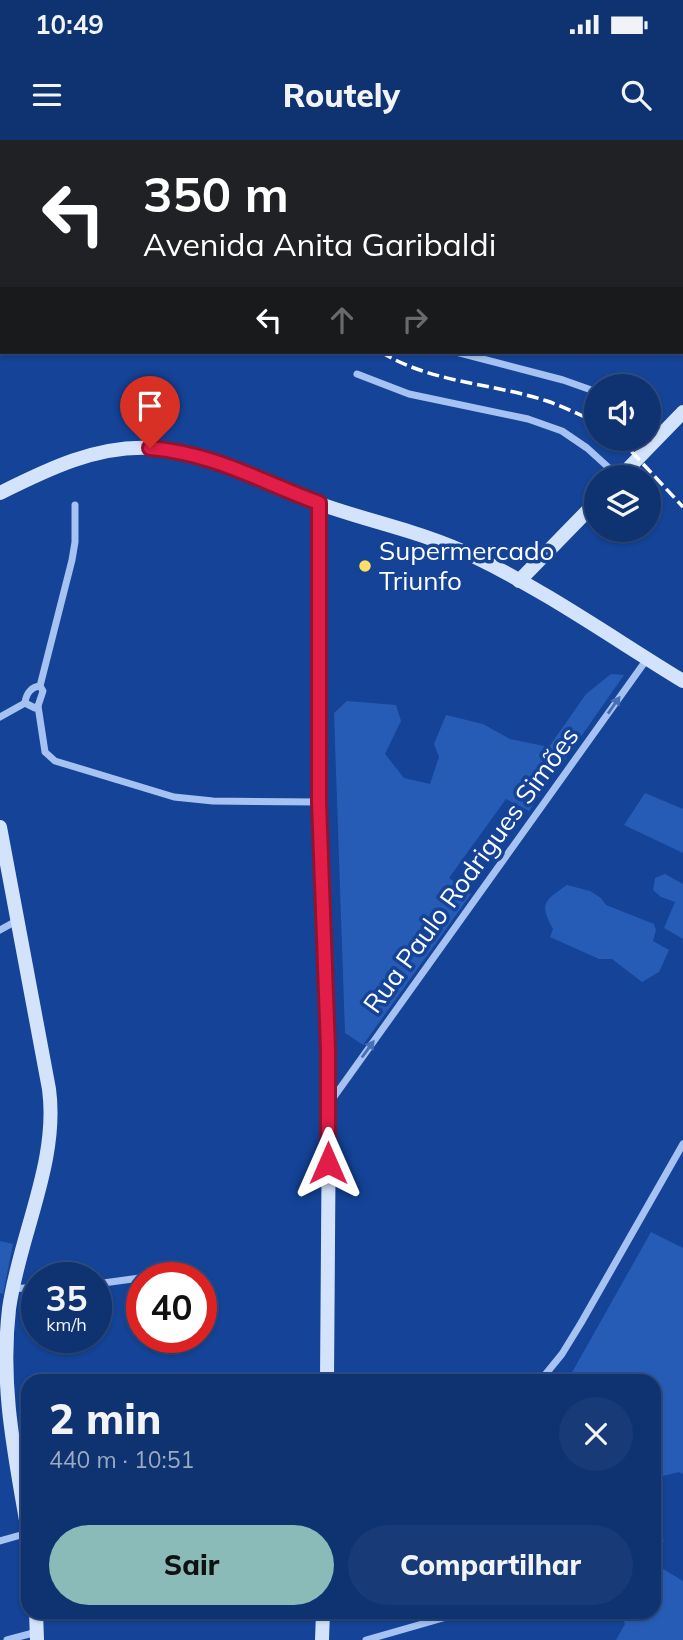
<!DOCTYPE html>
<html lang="pt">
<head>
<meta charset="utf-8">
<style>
	:root { --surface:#0f3271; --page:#183a76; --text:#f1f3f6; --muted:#9baac3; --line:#2f4d84; --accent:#8bbbb9 }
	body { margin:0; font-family:Mulish,sans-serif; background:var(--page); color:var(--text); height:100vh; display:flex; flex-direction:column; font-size:26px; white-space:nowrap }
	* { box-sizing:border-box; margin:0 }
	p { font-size:23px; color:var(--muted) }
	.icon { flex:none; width:38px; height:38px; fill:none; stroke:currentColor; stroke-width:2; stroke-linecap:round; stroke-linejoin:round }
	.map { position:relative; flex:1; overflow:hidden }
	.sheet { position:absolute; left:21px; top:1234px; width:640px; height:245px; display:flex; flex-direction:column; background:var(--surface); border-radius:21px; box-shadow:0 2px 5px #0004,0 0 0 2px var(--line) }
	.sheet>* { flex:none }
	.guide { position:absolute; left:0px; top:0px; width:684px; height:214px; box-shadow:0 2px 5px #0004,0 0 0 2px var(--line); background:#202124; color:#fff; overflow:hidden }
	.controls { position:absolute; left:584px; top:234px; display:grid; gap:14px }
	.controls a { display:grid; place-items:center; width:77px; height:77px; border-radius:50%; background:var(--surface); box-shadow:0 2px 5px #0004,0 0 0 2px var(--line); font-size:35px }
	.speed { position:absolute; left:21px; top:1122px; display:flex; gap:14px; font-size:35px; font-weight:700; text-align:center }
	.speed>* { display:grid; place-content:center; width:91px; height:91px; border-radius:50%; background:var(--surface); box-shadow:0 2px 5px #0004,0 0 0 2px var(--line); line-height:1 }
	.speed small { font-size:18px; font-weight:400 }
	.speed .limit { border:10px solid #d22; background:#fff; color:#111 }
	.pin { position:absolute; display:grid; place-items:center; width:60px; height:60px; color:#fff; margin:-72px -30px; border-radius:50% 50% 50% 0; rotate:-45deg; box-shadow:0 0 7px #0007 }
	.pin .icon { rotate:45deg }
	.me { position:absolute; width:77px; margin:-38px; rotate:0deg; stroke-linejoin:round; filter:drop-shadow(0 0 5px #0008) }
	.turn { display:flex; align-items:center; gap:24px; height:147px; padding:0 28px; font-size:32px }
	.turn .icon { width:91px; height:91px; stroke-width:2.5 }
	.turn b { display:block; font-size:49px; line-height:60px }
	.lanes { display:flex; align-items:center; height:66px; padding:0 28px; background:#0003; justify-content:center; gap:35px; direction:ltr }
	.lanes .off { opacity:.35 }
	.round { display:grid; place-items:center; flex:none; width:74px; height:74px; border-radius:37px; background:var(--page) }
	.summary { display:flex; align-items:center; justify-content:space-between; height:119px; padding:0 28px }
	h1 { font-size:42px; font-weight:800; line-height:52px }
	.button { display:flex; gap:14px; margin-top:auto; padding:14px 28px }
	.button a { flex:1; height:80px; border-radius:42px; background:var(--accent); color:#111; font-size:28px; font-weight:800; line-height:80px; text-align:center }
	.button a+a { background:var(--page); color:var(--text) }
	.status { display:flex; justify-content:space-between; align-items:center; height:49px; padding:0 35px; background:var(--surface); direction:ltr }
	.status svg { height:19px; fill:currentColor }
	header { display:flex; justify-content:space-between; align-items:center; height:91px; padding:0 28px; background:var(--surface); font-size:32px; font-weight:800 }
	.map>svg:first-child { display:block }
	.green { fill:#275cb6 }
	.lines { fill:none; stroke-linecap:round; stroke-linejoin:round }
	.street { stroke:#a5c2f2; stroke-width:7 }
	.secondary { stroke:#d4e3fc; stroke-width:14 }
	.rail { stroke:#fff; stroke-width:3.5; stroke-dasharray:12 5; stroke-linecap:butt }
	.oneway { fill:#476fb7 }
	.route-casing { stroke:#92132f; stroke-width:18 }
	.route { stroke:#e11d48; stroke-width:12 }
	.poi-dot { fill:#ffde66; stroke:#144397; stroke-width:2.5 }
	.labels { text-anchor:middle; stroke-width:7; stroke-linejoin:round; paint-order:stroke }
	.poi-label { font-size:26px; fill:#fff; stroke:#144397; text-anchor:start }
	.street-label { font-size:26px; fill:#fff; stroke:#144397 }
</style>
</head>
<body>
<div class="status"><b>10:49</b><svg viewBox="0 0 49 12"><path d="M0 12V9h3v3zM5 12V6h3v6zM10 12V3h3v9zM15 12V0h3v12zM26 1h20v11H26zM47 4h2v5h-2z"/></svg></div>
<header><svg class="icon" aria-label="menu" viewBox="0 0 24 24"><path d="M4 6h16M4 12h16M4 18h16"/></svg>Routely<svg class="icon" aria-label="search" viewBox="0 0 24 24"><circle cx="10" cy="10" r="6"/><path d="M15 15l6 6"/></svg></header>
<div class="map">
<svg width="683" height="1500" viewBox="0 0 683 1500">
	<rect width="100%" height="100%" fill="#144397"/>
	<g class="green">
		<polygon points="611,534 624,535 529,671 506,659 449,738 471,754 363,905 345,893 334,573 347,561 396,565 401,581 385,614 404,638 430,644 439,617 434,604 446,575 483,584 510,599 549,607 586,554"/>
		<polygon points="645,653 683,669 683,713 624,685"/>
		<polygon points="665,734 683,744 683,799 664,788 675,762 661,757 653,750 655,738"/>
		<path d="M567 745 590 751 601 758 606 765 654 784 656 790 653 801 669 810 659 832 642 842 612 819H599L550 797 553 789C539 763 544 761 567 745Z"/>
		<polygon points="651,1092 683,1108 683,1334 679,1332 655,1338 654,1241 565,1241 570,1236"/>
		<polygon points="0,1101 13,1104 3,1154 0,1153"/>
		<polygon points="655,1395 664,1400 655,1424 683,1441 683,1500 616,1500 625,1484 619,1472 654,1472"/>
	</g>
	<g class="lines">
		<g class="street">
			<polyline points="479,0 481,2"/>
			<polyline points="630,2 632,0"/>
			<polyline points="0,122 2,120"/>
			<polyline points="682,195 683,195"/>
			<polyline points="456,212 563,240 597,252"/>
			<polyline points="357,234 409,254 528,279 562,291 587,308 619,337"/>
			<polyline points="40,546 72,420 75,402 75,365"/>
			<path d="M40 546 43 551 38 566 35 568 25 563C26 554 31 547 40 546Z"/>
			<polyline points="38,566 45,612 55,621 174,657 213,661 319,662"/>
			<polyline points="0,577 25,563"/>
			<polyline points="0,790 18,780"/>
			<polyline points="331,961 647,519"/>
			<polyline points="96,1144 169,1134"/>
			<polyline points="12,1149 37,1147"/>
			<polyline points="540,1241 562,1214 581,1183 683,1004"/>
			<polyline points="0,1401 28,1393"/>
			<polyline points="7,1500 37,1492"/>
			<polyline points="366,1500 464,1472"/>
		</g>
		<g class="secondary">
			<polyline points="619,338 683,272"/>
			<path d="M0 353C48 329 97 305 151 308 210 310 259 341 312 361 365 381 422 391 473 416 546 451 614 499 683 541"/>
			<polyline points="319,363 319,662 329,965 327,1241"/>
			<polyline points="519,441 597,361"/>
			<path d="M0 687 49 949C59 1022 19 1096 9 1169 0 1248 15 1315 28 1392"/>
			<polyline points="36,1472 37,1500"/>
			<polyline points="322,1500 323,1472"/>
		</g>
		<g class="rail">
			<polyline points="0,164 2,162"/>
			<path d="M381 212C431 243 492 243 547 261 564 267 581 275 597 283"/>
			<polyline points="620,299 683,367"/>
		</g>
	</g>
	<defs><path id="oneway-solid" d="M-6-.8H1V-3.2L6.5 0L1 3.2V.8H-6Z" transform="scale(1.75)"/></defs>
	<g class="oneway">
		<use href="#oneway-solid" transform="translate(614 565) rotate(-55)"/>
		<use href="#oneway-solid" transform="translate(368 909) rotate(-54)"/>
	</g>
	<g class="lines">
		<defs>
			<path id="route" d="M150 308C216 314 259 341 319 363V662L328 909V1023"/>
		</defs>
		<use href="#route" class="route-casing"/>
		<use href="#route" class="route"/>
	</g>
	<circle class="poi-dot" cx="365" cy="426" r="7"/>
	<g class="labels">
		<g class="poi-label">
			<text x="379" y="420">Supermercado<tspan x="379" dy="30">Triunfo</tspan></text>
		</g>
		<g class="street-label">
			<text transform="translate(471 730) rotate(-54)" y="9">Rua Paulo Rodrigues Simões</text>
		</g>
	</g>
</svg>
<div class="controls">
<a><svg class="icon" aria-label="sound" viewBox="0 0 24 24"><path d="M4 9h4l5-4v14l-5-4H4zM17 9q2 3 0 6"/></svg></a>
<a><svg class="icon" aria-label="layers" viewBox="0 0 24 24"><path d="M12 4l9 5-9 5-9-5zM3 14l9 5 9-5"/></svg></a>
</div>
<div class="speed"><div>35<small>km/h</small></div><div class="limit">40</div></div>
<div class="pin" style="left:150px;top:308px;background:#d93025"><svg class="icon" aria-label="arrive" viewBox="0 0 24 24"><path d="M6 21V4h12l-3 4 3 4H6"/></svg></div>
<svg class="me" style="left:328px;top:1023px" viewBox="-20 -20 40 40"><path d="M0-17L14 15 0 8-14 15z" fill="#e11d48" stroke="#fff" stroke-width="4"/></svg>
<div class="guide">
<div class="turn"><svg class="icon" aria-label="left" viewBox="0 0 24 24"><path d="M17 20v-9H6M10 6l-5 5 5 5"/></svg><div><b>350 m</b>Avenida Anita Garibaldi</div></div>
<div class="lanes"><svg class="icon" aria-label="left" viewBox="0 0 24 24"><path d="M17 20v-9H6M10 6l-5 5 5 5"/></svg><svg class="icon off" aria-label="ahead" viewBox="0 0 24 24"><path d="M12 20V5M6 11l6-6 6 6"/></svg><svg class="icon off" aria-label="right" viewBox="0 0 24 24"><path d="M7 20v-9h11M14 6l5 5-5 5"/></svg></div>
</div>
<section class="sheet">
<div class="summary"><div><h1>2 min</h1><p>440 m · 10:51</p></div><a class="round"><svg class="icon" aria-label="close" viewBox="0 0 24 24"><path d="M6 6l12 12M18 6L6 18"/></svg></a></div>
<div class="button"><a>Sair</a><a>Compartilhar</a></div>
</section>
</div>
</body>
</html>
